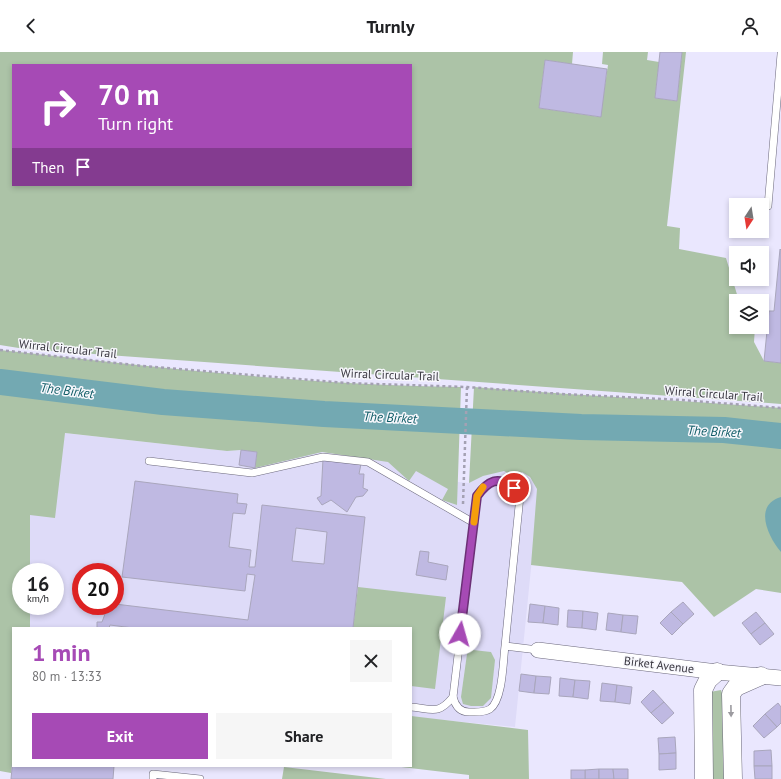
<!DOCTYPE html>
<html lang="en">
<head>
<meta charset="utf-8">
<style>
	:root { --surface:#fff; --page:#f6f6f6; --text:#202124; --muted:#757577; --accent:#a64ab5 }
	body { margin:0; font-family:"PT Sans",sans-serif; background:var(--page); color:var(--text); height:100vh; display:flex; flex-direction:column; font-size:15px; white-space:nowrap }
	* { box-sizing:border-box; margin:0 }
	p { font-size:13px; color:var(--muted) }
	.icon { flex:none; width:22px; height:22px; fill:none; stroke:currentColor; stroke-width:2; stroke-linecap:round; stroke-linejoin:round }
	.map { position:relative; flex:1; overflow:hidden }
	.drawer { position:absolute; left:12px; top:575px; width:400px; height:140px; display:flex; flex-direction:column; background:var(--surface); border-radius:0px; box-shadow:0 2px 6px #0003 }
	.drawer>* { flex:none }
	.top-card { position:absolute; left:12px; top:12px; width:400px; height:122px; border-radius:0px; box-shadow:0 2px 6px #0003; background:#a64ab5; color:#fff; overflow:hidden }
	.needle { width:26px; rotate:192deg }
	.buttons { position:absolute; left:729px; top:146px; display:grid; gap:8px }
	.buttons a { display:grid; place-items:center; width:40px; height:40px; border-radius:0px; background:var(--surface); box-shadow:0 2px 6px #0003; font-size:20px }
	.speed { position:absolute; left:12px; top:511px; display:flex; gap:8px; font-size:20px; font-weight:700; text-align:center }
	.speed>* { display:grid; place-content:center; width:52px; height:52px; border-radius:50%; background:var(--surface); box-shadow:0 2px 6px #0003; line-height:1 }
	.speed small { font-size:10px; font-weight:400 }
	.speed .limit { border:6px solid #d22; background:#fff; color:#111 }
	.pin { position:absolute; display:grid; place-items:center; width:34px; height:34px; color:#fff; margin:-17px; border:2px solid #fff; border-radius:50%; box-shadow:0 1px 4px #0007 }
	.me { position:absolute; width:44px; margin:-22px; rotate:7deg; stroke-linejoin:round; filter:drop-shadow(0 0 3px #0008) }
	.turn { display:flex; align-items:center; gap:14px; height:84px; padding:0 20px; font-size:18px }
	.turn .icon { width:52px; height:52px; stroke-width:2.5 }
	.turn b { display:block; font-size:28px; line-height:34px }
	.then { display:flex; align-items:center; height:38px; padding:0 20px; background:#0003; gap:8px; font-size:15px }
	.round { display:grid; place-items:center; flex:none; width:42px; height:42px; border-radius:0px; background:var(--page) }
	.head { display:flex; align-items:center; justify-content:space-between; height:68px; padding:0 20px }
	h1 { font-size:24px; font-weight:700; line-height:30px; color:var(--accent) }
	.action { display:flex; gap:8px; margin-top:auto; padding:8px 20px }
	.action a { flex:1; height:46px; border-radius:0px; background:var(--accent); color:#fff; font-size:16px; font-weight:700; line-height:46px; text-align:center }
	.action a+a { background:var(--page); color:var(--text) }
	header { display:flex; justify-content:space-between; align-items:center; height:52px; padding:0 20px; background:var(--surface); font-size:18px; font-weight:700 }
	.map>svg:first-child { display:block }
	.built { fill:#dedbf8; fill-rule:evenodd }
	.green { fill:#acc3a7; fill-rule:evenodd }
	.water { fill:#73a9b2 }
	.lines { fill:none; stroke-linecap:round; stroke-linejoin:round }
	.river { stroke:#73a9b2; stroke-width:26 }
	.building { fill:#bfb9e2; stroke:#a9a6bc; fill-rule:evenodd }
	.service-casing { stroke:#6b687c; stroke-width:8 }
	.minor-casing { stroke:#6b687c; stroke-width:16 }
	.tertiary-casing { stroke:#6b687c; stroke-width:19 }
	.path { stroke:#a4a1b3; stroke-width:2.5; stroke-dasharray:3 3; stroke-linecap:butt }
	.service { stroke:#fff; stroke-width:7 }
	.minor { stroke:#fff; stroke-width:15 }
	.tertiary { stroke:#fff; stroke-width:18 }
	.oneway { fill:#9c9ba0 }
	.route-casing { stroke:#6c3076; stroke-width:10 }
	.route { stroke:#a64ab5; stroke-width:7 }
	.slow { stroke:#f59e0b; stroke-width:7 }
	.labels { text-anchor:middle; stroke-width:3; stroke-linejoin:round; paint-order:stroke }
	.street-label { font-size:12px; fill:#393740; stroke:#f7f7fc }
	.water-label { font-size:13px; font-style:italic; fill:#0e5b65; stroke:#f7f7fc }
</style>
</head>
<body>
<header><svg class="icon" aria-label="back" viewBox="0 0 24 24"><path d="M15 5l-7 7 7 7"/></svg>Turnly<svg class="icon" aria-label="person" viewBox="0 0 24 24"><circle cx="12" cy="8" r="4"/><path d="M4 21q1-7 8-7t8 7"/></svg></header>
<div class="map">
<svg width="781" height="727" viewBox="0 0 781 727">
	<rect width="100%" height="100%" fill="#eae7fe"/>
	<path class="built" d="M0 374 227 399 285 396 443 414 458 430 469 431 483 424 519 413 539 437 515 675 411 665V576H13ZM21 520H55V554H21ZM81 520H115V554H81Z"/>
	<g class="green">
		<path d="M0 0H573L572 12 545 8 539 56 600 65 608 13 602 12 603 0H648L647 8 659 10 655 46 677 49 682 0H686L667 174 680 176 679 197 726 206 739 249H736V275H755L754 290 764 309 781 311V352L25 297 0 293ZM13 13H411V133H13Z"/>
		<path d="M0 298C153 315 307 333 461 335L457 453 442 448 448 437 416 419 409 429 388 410 322 400 255 416 257 400 241 398 227 399 65 381 55 466 30 463V520H21V554H30V576H13V706L11 721 0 719V330L163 350 304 360 0 329Z"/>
		<path d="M474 335C576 344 679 348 781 356V541L756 537 714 565 682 530 531 513 537 437 530 425 522 420 516 426 504 419 483 424 469 431Z"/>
		<polygon points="358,535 446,545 435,637 411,634 411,576 353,576"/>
		<polygon points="473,598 491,600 495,608 491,646 483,654 471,654 463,652 461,645 467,602"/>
		<polygon points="721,638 723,644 726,727 713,727 710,640"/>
		<polygon points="411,664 528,678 529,727 469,727 469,723 393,714 411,714"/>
		<polygon points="284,715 386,727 282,727"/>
	</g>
	<path class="water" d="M781 445V500C768 485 753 453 781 445Z"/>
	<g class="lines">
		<polyline class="river" points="0,330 163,350 324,362 581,375 724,378 781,384"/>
	</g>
	<g class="building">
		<polygon points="660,0 682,0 677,49 655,46"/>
		<polygon points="545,8 607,17 601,65 539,56"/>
		<polygon points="780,197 781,198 781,311 764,309 769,259 774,259"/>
		<polygon points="241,398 257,400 255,416 239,413"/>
		<polygon points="323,407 361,412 359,422 364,422 363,436 368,438 363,444 356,445 347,460 331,448 322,453 317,446 321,444"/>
		<path d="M135 429 238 442 237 451 247 452 245 462 233 461 229 495 251 498 249 515H255L262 453 365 465 353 576H133L110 573 109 576H97V570H102L108 554H115V552L248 568 255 523 247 522 245 539 122 525ZM296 476 327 480 324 512 292 509Z"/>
		<polygon points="420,499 429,500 428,510 448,514 446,528 416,523"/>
		<polygon points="683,550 694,562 683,572 671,560"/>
		<polygon points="530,552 545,554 543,571 528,570"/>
		<polygon points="545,554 559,556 558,573 543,571"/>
		<polygon points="568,558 583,559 582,576 567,575"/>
		<polygon points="583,559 598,561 596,578 582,576"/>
		<polygon points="671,560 683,572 672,583 660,571"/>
		<polygon points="756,560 765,571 751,582 742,571"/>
		<polygon points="608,561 623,563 621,580 606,578"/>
		<polygon points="623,563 638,564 636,582 621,580"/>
		<polygon points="765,571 774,582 760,593 751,582"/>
		<polygon points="521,622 536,624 534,641 519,639"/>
		<polygon points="536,624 551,625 549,642 534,641"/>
		<polygon points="560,626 575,628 573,645 559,644"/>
		<polygon points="575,628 590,629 588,647 573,645"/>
		<polygon points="602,631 617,633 615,650 600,649"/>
		<polygon points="617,633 632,635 630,652 615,650"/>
		<polygon points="653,638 664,650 651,661 641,650"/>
		<polygon points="664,650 674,661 662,672 651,661"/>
		<polygon points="778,651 781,655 781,671 777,675 765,662"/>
		<polygon points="765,662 777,675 764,686 753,674"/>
		<polygon points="675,685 676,701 659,702 658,686"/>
		<polygon points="771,698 772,714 754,714 754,699"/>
		<polygon points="676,701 676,717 659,718 659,702"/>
		<polygon points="13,706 13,714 114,714 113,727 11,727"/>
		<polygon points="754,714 772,714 772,727 755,727"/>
		<polygon points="599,717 599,727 585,727 585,718"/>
		<polygon points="599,717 613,717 614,727 599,727"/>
		<polygon points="613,717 628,717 628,727 614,727"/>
		<rect x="571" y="718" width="14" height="9"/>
	</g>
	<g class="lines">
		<defs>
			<g id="service">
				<polyline points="768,154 781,2"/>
				<polyline points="149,409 252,421 323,405 368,410 474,471"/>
				<path d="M505 594 520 444C506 423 491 424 477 444L453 645C455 653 459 660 469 660 475 660 484 661 490 657 503 648 503 609 505 594L538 598"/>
				<path d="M411 655C433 657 438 663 453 645"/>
				<polyline points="153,727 153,722 200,727"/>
			</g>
			<polyline id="minor" points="538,598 717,620 781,626"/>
			<g id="tertiary">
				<polyline points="704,727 703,638 708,628 717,620"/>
				<polyline points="733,727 731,642 736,635 761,624"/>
			</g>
		</defs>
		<use href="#service" class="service-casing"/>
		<use href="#minor" class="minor-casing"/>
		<use href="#tertiary" class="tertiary-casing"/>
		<g class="path">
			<polyline points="0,298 143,314 345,331 467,335 562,342 682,348 781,356"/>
			<polyline points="463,452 467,335"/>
		</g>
		<use href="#service" class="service"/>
		<use href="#minor" class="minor"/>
		<use href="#tertiary" class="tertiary"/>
	</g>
	<defs><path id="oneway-solid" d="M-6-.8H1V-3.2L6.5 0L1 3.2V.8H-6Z"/></defs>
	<use class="oneway" href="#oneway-solid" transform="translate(731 659) rotate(89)"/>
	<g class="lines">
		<defs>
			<path id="route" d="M460 582 477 444C488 429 498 423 514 436"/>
		</defs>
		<use href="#route" class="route-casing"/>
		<use href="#route" class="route"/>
		<polyline class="slow" points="474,470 477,444 483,435"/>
	</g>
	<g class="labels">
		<g class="street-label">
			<text transform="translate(68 297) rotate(6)" y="4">Wirral Circular Trail</text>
			<text transform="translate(390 323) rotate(2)" y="4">Wirral Circular Trail</text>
			<text transform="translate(714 342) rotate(4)" y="4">Wirral Circular Trail</text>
			<text transform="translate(659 613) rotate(7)" y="4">Birket Avenue</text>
		</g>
		<g class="water-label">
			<text transform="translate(67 338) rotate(7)" y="5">The Birket</text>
			<text transform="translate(390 365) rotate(3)" y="5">The Birket</text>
			<text transform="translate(714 379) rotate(3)" y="5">The Birket</text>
		</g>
	</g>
</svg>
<div class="buttons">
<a><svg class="needle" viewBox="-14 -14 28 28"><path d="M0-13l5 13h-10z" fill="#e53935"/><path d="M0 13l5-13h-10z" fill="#757577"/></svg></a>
<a><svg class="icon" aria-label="sound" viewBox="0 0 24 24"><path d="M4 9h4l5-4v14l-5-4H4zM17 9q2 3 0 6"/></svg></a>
<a><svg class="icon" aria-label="layers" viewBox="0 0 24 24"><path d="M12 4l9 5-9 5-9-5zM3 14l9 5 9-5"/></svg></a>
</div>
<div class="speed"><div>16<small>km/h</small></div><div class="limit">20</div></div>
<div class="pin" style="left:514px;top:436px;background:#d93025"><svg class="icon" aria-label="arrive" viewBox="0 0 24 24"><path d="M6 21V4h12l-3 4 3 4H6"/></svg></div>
<svg class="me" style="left:460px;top:582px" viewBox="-20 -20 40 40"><circle r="19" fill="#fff"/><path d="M0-13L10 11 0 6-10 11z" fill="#a64ab5"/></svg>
<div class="top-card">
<div class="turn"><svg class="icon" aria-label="right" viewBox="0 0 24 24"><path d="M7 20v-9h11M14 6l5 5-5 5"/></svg><div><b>70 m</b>Turn right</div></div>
<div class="then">Then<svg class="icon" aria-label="arrive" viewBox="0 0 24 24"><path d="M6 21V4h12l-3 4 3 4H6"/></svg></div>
</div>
<section class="drawer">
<div class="head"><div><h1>1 min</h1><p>80 m · 13:33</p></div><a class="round"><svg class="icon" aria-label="close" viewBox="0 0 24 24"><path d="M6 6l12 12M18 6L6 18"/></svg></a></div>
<div class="action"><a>Exit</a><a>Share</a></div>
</section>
</div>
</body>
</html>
